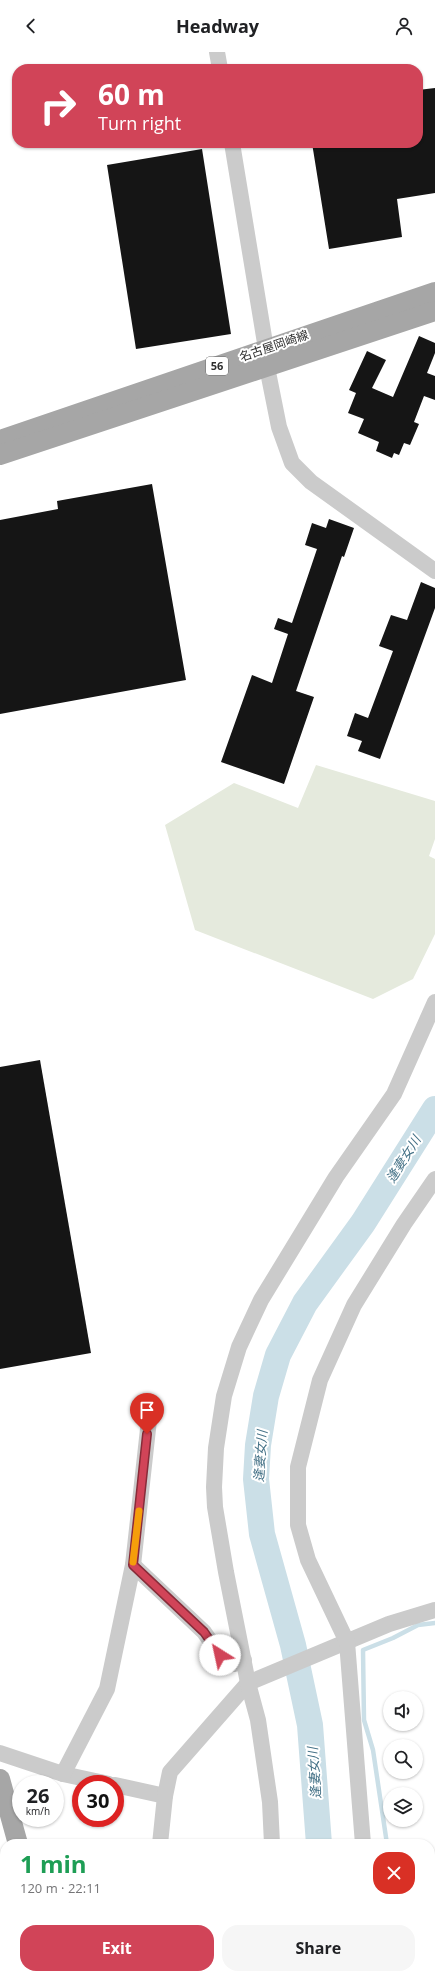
<!DOCTYPE html>
<html lang="en">
<head>
<meta charset="utf-8">
<style>
	:root { --surface:#fff; --page:#f6f6f6; --text:#202124; --muted:#757577; --accent:#d14458 }
	body { margin:0; font-family:"Open Sans","Noto Sans JP",sans-serif; background:var(--page); color:var(--text); height:100vh; display:flex; flex-direction:column; font-size:15px; white-space:nowrap }
	* { box-sizing:border-box; margin:0 }
	p { font-size:13px; color:var(--muted) }
	.icon { flex:none; width:22px; height:22px; fill:none; stroke:currentColor; stroke-width:2; stroke-linecap:round; stroke-linejoin:round }
	.map { position:relative; flex:1; overflow:hidden }
	.side { position:absolute; left:0px; top:1787px; width:435px; height:140px; display:flex; flex-direction:column; background:var(--surface); border-radius:16px 16px 0 0; box-shadow:0 1px 3px #0004 }
	.side>* { flex:none }
	.hud { position:absolute; left:12px; top:12px; width:411px; height:84px; border-radius:16px; box-shadow:0 1px 3px #0004; background:#d14458; color:#fff; overflow:hidden }
	.tools { position:absolute; left:383px; top:1639px; display:grid; gap:8px }
	.tools a { display:grid; place-items:center; width:40px; height:40px; border-radius:50%; background:var(--surface); box-shadow:0 1px 3px #0004; font-size:20px }
	.speed { position:absolute; left:12px; top:1723px; display:flex; gap:8px; font-size:20px; font-weight:700; text-align:center }
	.speed>* { display:grid; place-content:center; width:52px; height:52px; border-radius:50%; background:var(--surface); box-shadow:0 1px 3px #0004; line-height:1 }
	.speed small { font-size:10px; font-weight:400 }
	.speed .limit { border:6px solid #d22; background:#fff; color:#111 }
	.pin { position:absolute; display:grid; place-items:center; width:34px; height:34px; color:#fff; margin:-41px -17px; border-radius:50% 50% 50% 0; rotate:-45deg; box-shadow:0 0 4px #0007 }
	.pin .icon { rotate:45deg }
	.me { position:absolute; width:44px; margin:-22px; rotate:325deg; stroke-linejoin:round; filter:drop-shadow(0 0 3px #0008) }
	.turn { display:flex; align-items:center; gap:14px; height:84px; padding:0 20px; font-size:18px }
	.turn .icon { width:52px; height:52px; stroke-width:2.5 }
	.turn b { display:block; font-size:28px; line-height:34px }
	.round { display:grid; place-items:center; flex:none; width:42px; height:42px; border-radius:16px; background:var(--page) }
	.headline { display:flex; align-items:center; justify-content:space-between; height:68px; padding:0 20px }
	h1 { font-size:24px; font-weight:700; line-height:30px; color:#1e9e55 }
	.button { display:flex; gap:8px; margin-top:auto; padding:8px 20px }
	.button a { flex:1; height:46px; border-radius:16px; background:var(--accent); color:#fff; font-size:16px; font-weight:700; line-height:46px; text-align:center }
	.button a+a { background:var(--page); color:var(--text) }
	header { display:flex; justify-content:space-between; align-items:center; height:52px; padding:0 20px; background:var(--surface); font-size:18px; font-weight:700 }
	.map>svg:first-child { display:block }
	.green { fill:#e5eadd }
	.lines { fill:none; stroke-linecap:round; stroke-linejoin:round }
	.stream { stroke:#cbdfe7; stroke-width:4.5 }
	.river { stroke:#cbdfe7; stroke-width:26 }
	.building { fill:#151515 }
	.minor { stroke:#cbcbcb; stroke-width:16 }
	.major { stroke:#a6a6a6; stroke-width:20 }
	.route-casing { stroke:#882c39; stroke-width:10 }
	.route { stroke:#d14458; stroke-width:7 }
	.slow { stroke:#f59e0b; stroke-width:7 }
	.labels { text-anchor:middle; stroke-width:4; stroke-linejoin:round; paint-order:stroke }
	.shield { fill:#fff; stroke:#6d6d6d; stroke-width:1 }
	.shield-label { font-size:11px; font-weight:bold; fill:#2e2e2e }
	.street-label { font-size:12px; fill:#2e2e2e; stroke:#fff }
	.water-label { font-size:13px; font-style:italic; fill:#457287; stroke:#fff }
</style>
</head>
<body>
<header><svg class="icon" aria-label="back" viewBox="0 0 24 24"><path d="M15 5l-7 7 7 7"/></svg>Headway<svg class="icon" aria-label="person" viewBox="0 0 24 24"><circle cx="12" cy="8" r="4"/><path d="M4 21q1-7 8-7t8 7"/></svg></header>
<div class="map">
<svg width="435" height="1927" viewBox="0 0 435 1927">
	<rect width="100%" height="100%" fill="#fff"/>
	<polygon class="green" points="316,713 435,749 435,787 429,804 435,807 435,882 413,927 373,947 195,878 165,773 234,731 298,756"/>
	<g class="lines">
		<g class="stream">
			<polyline points="387,1792 373,1698 364,1668 363,1598 393,1586 418,1573 435,1571"/>
			<polyline points="0,1894 5,1903"/>
			<polyline points="15,1922 18,1927"/>
			<polyline points="399,1922 400,1927"/>
		</g>
		<g class="river">
			<polyline points="319,1792 310,1673 293,1593 262,1482 256,1427 258,1393 266,1344 278,1303 305,1251 363,1171 435,1057"/>
			<polyline points="327,1922 327,1927"/>
		</g>
	</g>
	<g class="building">
		<polygon points="435,36 435,141 397,147 402,185 329,197 312,91 418,91 418,38"/>
		<polygon points="202,97 231,282 136,297 107,113"/>
		<polygon points="419,284 435,291 435,301 427,321 435,324 435,348 424,344 414,370 419,372 410,393 404,391 399,403 394,401 392,406 376,399 379,390 358,381 364,367 348,361 356,341 349,338 367,299 386,308 372,336 393,345"/>
		<polygon points="152,432 186,628 0,662 0,468 58,457 57,449"/>
		<polygon points="329,467 354,476 344,505 342,504 296,639 314,645 284,732 221,710 252,623 272,631 288,582 274,577 278,566 292,571 317,497 305,493 312,471 326,476"/>
		<polygon points="421,530 435,536 435,556 380,707 358,699 362,689 347,684 355,661 368,666 393,599 379,594 391,563 407,568"/>
		<polygon points="40,1008 91,1301 0,1317 0,1015"/>
	</g>
	<g class="lines">
		<g class="minor">
			<polyline points="217,0 220,17"/>
			<polyline points="232,91 266,297 267,315 279,375 292,411 311,430 435,519"/>
			<polyline points="133,1513 204,1580 220,1603 234,1612 244,1608"/>
			<polyline points="0,1701 63,1722 109,1732"/>
			<polyline points="63,1722 107,1637 133,1513 149,1368"/>
			<polyline points="115,1733 165,1744"/>
			<polyline points="160,1792 165,1744 170,1720 248,1631 389,1572 435,1558"/>
			<polyline points="272,1792 270,1750 258,1668 248,1631 226,1520 215,1455 214,1435 216,1396 224,1344 239,1295 261,1248 336,1125 394,1042 435,950"/>
			<polyline points="363,1792 347,1590 308,1508 298,1473 298,1415 320,1328 354,1253 404,1172 435,1127"/>
			<polyline points="0,1907 5,1907"/>
			<polyline points="279,1922 279,1927"/>
			<polyline points="371,1922 371,1927"/>
		</g>
		<g class="major">
			<polyline points="0,388 435,240"/>
			<polyline points="0,403 435,259"/>
			<polyline points="0,1727 18,1792"/>
			<polyline points="75,1922 77,1927"/>
		</g>
	</g>
	<g class="lines">
		<defs>
			<polyline id="route" points="147,1382 133,1513 204,1580 220,1603"/>
		</defs>
		<use href="#route" class="route-casing"/>
		<use href="#route" class="route"/>
		<polyline class="slow" points="133,1510 139,1459"/>
	</g>
	<g class="labels">
		<rect class="shield" x="206" y="305" width="22" height="18" rx="3"/>
		<g class="shield-label">
			<text x="217" y="318">56</text>
		</g>
		<g class="street-label">
			<text transform="translate(274 294) rotate(-19)" y="4">名古屋岡崎線</text>
		</g>
		<g class="water-label">
			<text transform="translate(403 1107) rotate(-58)" y="5">逢妻女川</text>
			<text transform="translate(260 1404) rotate(-86)" y="5">逢妻女川</text>
			<text transform="translate(314 1721) rotate(-94)" y="5">逢妻女川</text>
		</g>
	</g>
</svg>
<div class="tools">
<a><svg class="icon" aria-label="sound" viewBox="0 0 24 24"><path d="M4 9h4l5-4v14l-5-4H4zM17 9q2 3 0 6"/></svg></a>
<a><svg class="icon" aria-label="search" viewBox="0 0 24 24"><circle cx="10" cy="10" r="6"/><path d="M15 15l6 6"/></svg></a>
<a><svg class="icon" aria-label="layers" viewBox="0 0 24 24"><path d="M12 4l9 5-9 5-9-5zM3 14l9 5 9-5"/></svg></a>
</div>
<div class="speed"><div>26<small>km/h</small></div><div class="limit">30</div></div>
<div class="pin" style="left:147px;top:1382px;background:#d93025"><svg class="icon" aria-label="arrive" viewBox="0 0 24 24"><path d="M6 21V4h12l-3 4 3 4H6"/></svg></div>
<svg class="me" style="left:220px;top:1603px" viewBox="-20 -20 40 40"><circle r="19" fill="#fff"/><path d="M0-13L10 11 0 6-10 11z" fill="#d14458"/></svg>
<div class="hud">
<div class="turn"><svg class="icon" aria-label="right" viewBox="0 0 24 24"><path d="M7 20v-9h11M14 6l5 5-5 5"/></svg><div><b>60 m</b>Turn right</div></div>
</div>
<section class="side">
<div class="headline"><div><h1>1 min</h1><p>120 m · 22:11</p></div><a class="round" style="background:#d93025;color:#fff"><svg class="icon" aria-label="close" viewBox="0 0 24 24"><path d="M6 6l12 12M18 6L6 18"/></svg></a></div>
<div class="button"><a>Exit</a><a>Share</a></div>
</section>
</div>
</body>
</html>
